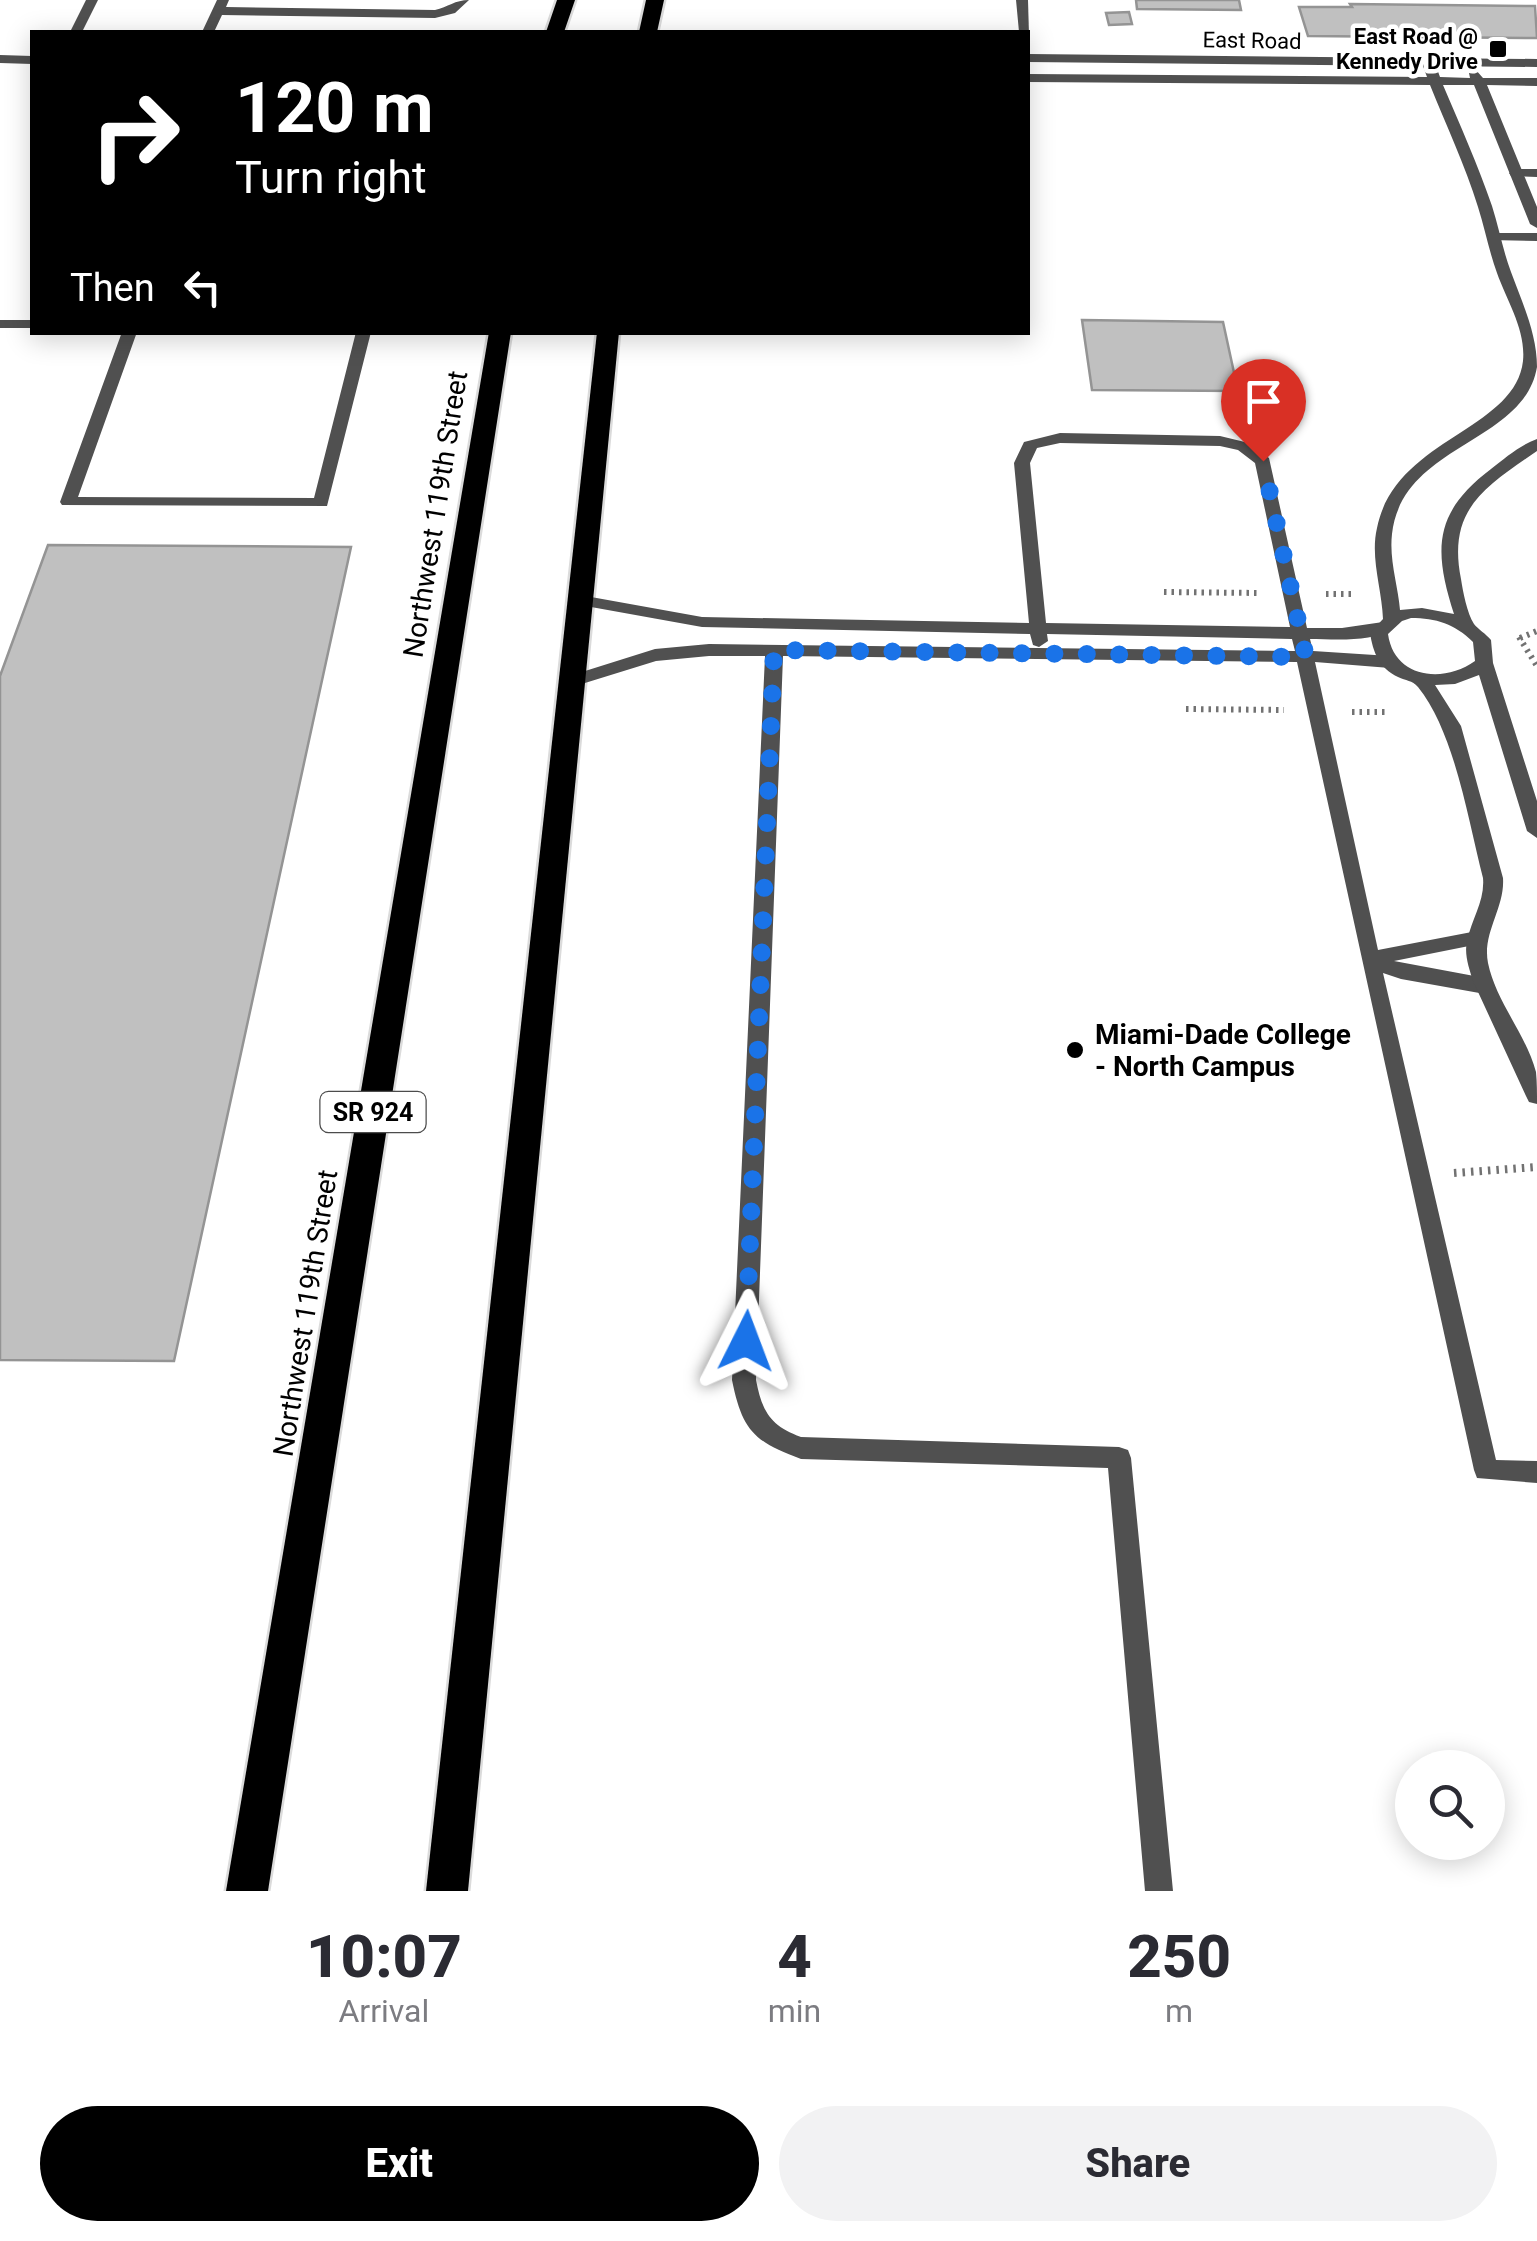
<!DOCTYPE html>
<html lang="en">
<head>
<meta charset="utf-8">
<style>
	:root { --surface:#fff; --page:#f2f2f3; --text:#2b2b33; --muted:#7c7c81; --accent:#000 }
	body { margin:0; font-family:Roboto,sans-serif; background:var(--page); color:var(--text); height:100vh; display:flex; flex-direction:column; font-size:38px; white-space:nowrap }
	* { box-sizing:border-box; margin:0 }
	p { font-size:32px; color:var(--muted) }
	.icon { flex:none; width:55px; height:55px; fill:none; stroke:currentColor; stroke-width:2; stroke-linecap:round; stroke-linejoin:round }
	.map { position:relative; height:1891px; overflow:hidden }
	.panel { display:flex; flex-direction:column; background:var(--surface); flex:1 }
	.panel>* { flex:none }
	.banner { position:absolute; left:30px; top:30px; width:1000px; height:305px; border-radius:0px; box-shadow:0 5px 25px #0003; background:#000; color:#fff; overflow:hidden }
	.buttons { position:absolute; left:1395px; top:1750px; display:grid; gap:20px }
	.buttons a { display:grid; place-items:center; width:110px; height:110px; border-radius:50%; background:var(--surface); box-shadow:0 5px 25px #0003; font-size:50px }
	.pin { position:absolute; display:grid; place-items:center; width:85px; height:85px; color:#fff; margin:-102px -42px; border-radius:50% 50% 50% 0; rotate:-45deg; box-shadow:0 0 10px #0007 }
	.pin .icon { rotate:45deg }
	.me { position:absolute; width:110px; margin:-55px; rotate:3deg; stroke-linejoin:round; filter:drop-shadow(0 0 8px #0008) }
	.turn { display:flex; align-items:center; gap:35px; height:210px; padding:0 40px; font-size:45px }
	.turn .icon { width:130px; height:130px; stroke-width:2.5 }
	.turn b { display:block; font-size:70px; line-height:85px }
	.then { display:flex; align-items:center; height:95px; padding:0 40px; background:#0003; gap:20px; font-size:38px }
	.eta { display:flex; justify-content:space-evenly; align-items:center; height:170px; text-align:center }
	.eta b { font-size:60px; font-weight:800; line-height:70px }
	.action { display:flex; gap:20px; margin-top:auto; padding:20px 40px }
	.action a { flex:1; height:115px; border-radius:60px; background:var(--accent); color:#fff; font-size:40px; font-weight:800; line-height:115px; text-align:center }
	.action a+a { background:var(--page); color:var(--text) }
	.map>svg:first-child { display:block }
	.building { fill:#c0c0c0; stroke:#949494; stroke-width:2.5 }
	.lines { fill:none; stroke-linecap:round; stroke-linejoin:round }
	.highway-casing { stroke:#dbdbdb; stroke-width:5 }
	.path-far1 { stroke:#727272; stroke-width:6; stroke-dasharray:2.5 5; stroke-linecap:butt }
	.path { stroke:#727272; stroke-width:8; stroke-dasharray:2.5 6; stroke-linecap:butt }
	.lane { fill:#505050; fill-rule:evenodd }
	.street { fill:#505050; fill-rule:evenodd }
	.highway { fill:#000; fill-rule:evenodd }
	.route { stroke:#1a73e8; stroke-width:18; stroke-dasharray:0 32.4 }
	.poi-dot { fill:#000; stroke:#fff; stroke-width:4 }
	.labels { text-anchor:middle; stroke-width:9; stroke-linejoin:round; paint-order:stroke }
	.far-poi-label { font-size:22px; font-weight:bold; fill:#000; stroke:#fff; text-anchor:end }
	.far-street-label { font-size:22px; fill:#000; stroke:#fff }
	.shield { fill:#fff; stroke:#4c4c4c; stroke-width:2.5 }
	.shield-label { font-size:25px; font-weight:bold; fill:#000 }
	.street-label { font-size:28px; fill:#000; stroke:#fff }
	.poi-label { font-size:28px; font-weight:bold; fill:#000; stroke:#fff; text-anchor:start }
</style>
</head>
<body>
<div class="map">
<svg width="1537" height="1891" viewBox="0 0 1537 1891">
	<rect width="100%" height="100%" fill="#fff"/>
	<g class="building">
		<polygon points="1136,0 1239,0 1241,10 1137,9"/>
		<polygon points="1350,4 1535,6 1537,38 1308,36 1299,7 1352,7"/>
		<polygon points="1129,12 1132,24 1109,25 1106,13"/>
		<polygon points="1082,320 1223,322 1238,391 1092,390"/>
		<polygon points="48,545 351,547 174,1361 0,1360 0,676"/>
	</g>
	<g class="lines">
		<defs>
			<g id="highway">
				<polygon points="557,0 575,0 564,32 546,32"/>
				<polygon points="646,0 664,0 657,32 639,32"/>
				<polygon points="489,332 511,332 268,1891 226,1891"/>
				<polygon points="597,332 619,332 468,1891 426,1891"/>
			</g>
		</defs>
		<use href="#highway" class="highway-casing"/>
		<g class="path-far1">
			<polyline points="1164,592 1259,593"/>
			<polyline points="1326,594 1354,594"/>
			<polyline points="1519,637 1537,666"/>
			<polyline points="1520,638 1537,631"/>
			<polyline points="1186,709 1284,710"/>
			<polyline points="1352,712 1385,712"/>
		</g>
		<polyline class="path" points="1454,1173 1537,1167"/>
		<g class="lane">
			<polygon points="86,0 98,0 82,32 70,32"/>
			<path d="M217 0H229L226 7 435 10C448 7 455 0 469 0L455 13 435 18 222 15 214 32H202Z"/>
			<polygon points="1016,0 1028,0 1029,35 1019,32"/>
			<polygon points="1516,169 1537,169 1537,177 1511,176 1509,173"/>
			<polygon points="1494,233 1537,233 1537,241 1489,240 1489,234"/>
			<rect x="0" y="320" width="32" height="8"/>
			<polygon points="122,332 137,332 78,497 314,498 356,332 371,332 327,506 62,505 60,502"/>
			<path d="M1060 433 1220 436 1249 443 1269 458 1307 628H1342L1383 622 1392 628C1373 643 1334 639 1310 639L1313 651 1390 656 1399 662 1390 668 1315 662 1378 950 1477 931 1487 938 1484 943 1394 961 1485 978 1492 981 1495 986 1492 991 1485 994 1401 979 1383 973 1496 1460 1537 1461V1483L1477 1478 1474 1470 1297 662 783 656 756 1380C762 1411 770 1426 801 1437L1119 1447 1128 1450 1131 1458 1173 1891H1145L1108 1468 801 1459C754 1442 742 1430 732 1380L765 656H709L656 661 572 687 563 681 566 677 655 649 709 644 1295 651 1292 639 1047 634 1048 641 1039 647 1033 645 1030 634 702 627 580 605 571 600 580 595 702 617 1029 623 1014 463 1024 442ZM1060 443 1220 446 1238 450 1255 463 1290 627 1046 623 1030 463 1037 448Z"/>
		</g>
		<g class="street">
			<path d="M1028 54 1537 59V67L1436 66 1440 77 1470 78 1469 73 1475 69 1483 78H1537V86L1487 85 1537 207V228L1530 224 1474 85H1443C1460 125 1478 165 1492 206 1499 228 1503 251 1511 272 1522 302 1537 334 1537 367 1524 444 1402 444 1392 534 1389 560 1398 585 1400 610L1422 608 1454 614C1433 549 1434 512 1491 469 1505 458 1520 445 1537 439V451C1485 487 1447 509 1461 579 1463 592 1467 613 1474 624 1478 629 1486 634 1491 640L1493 663 1537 801V838L1527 831 1479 675 1455 684 1435 685 1461 726 1503 878C1505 908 1482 933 1488 963 1496 1002 1526 1034 1536 1072 1537 1082 1537 1094 1537 1104L1529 1102 1526 1096 1473 981C1469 968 1464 954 1467 941 1472 918 1485 901 1483 878 1468 820 1455 733 1418 687 1412 680 1406 681 1398 677 1379 668 1373 652 1370 633L1383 619C1382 589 1370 558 1377 528 1395 438 1515 431 1523 361 1526 330 1507 301 1497 273 1489 251 1485 229 1478 207 1465 165 1446 125 1430 85L1028 82V74L1427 77 1423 66 1028 62ZM1411 618C1436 618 1455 624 1473 642L1475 661C1443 684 1394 678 1388 634L1402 621Z"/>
			<polygon points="0,55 32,56 32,64 0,63"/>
		</g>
		<use href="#highway" class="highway"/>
	</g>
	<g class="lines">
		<polyline class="route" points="746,1341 774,650 1306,657 1263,461"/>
	</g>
	<g class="poi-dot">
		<rect x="1488" y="39" width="20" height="20" rx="5"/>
		<circle cx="1075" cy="1050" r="10"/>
	</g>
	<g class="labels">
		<g class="far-poi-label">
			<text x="1478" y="44">East Road @<tspan x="1478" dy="25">Kennedy Drive</tspan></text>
		</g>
		<g class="far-street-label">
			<text transform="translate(1252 40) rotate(1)" y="8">East Road</text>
		</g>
		<rect class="shield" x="320.5" y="1092" width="105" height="40" rx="8"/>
		<g class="shield-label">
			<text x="373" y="1121">SR 924</text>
		</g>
		<g class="street-label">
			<text transform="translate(435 514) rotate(-81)" y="10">Northwest 119th Street</text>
			<text transform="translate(305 1313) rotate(-81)" y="10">Northwest 119th Street</text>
		</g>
		<g class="poi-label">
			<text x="1095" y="1044">Miami-Dade College<tspan x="1095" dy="32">- North Campus</tspan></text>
		</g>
	</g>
</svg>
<div class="buttons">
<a><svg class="icon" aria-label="search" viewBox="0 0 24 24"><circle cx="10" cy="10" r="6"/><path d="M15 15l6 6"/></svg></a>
</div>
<div class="pin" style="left:1263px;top:461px;background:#d93025"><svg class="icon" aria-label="arrive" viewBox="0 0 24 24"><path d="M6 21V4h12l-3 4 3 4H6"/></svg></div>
<svg class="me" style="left:746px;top:1341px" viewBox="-20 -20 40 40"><path d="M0-17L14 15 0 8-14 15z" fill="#1a73e8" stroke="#fff" stroke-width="4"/></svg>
<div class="banner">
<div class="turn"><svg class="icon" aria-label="right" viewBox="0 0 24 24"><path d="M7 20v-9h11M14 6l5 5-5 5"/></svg><div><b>120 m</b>Turn right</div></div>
<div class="then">Then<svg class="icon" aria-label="left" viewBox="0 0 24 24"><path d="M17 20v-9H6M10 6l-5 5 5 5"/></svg></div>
</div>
</div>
<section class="panel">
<div class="eta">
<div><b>10:07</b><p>Arrival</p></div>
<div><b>4</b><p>min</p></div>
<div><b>250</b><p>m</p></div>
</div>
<div class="action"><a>Exit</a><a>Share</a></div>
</section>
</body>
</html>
